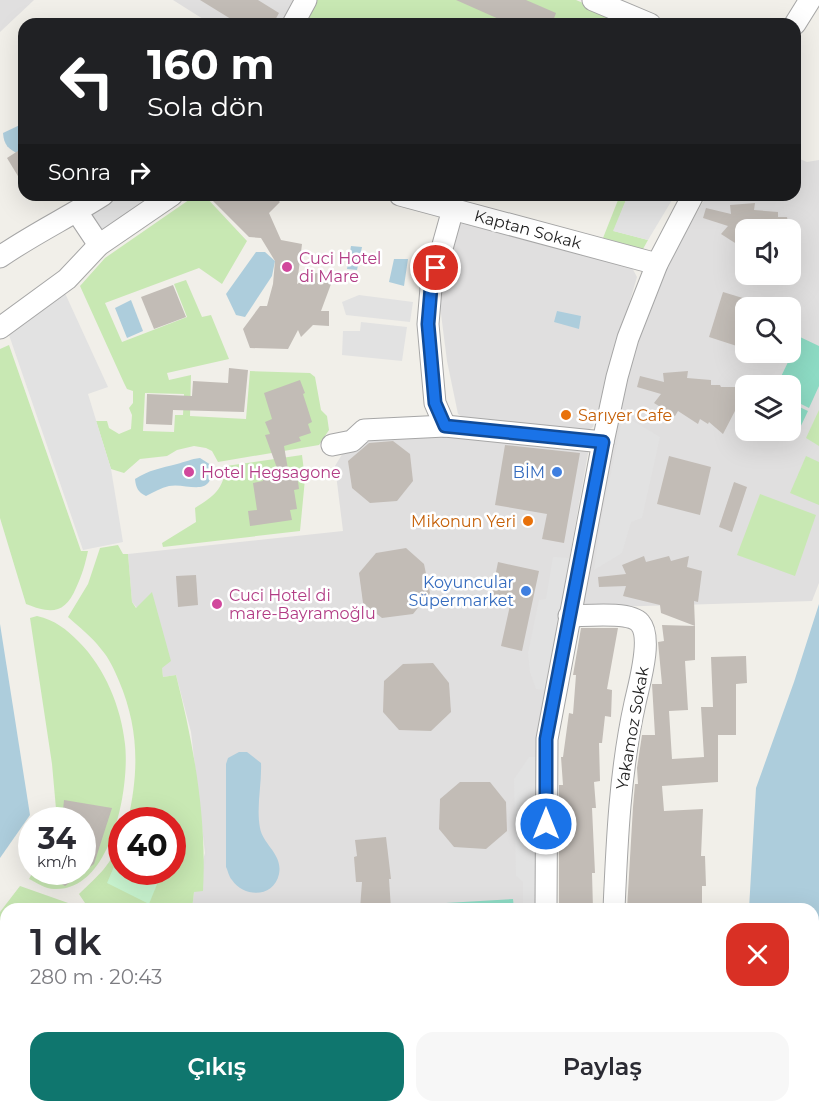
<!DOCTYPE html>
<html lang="tr">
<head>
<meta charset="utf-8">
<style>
	:root { --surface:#fff; --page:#f7f7f7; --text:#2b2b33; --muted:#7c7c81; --accent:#0f766e }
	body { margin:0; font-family:Montserrat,sans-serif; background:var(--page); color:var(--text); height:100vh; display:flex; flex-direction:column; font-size:22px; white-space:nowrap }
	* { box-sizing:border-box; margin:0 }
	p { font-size:20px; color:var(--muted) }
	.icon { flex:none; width:33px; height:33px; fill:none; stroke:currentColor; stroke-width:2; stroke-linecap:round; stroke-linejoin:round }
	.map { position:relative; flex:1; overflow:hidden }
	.side { position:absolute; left:0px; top:903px; width:819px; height:210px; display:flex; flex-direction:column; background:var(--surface); border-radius:18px 18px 0 0; box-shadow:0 6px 24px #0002 }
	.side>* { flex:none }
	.hud { position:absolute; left:18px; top:18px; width:783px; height:183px; border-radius:18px; box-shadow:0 6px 24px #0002; background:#202124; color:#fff; overflow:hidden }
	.controls { position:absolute; left:735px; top:219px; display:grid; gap:12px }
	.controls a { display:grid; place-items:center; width:66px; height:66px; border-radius:12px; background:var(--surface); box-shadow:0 6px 24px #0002; font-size:30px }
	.speed { position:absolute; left:18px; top:807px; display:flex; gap:12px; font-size:30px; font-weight:700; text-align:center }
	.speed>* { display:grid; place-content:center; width:78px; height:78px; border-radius:50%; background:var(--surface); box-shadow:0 6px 24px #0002; line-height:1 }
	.speed small { font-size:15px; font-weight:400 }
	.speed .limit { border:9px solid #d22; background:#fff; color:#111 }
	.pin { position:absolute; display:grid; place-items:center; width:51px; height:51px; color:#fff; margin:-26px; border:3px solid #fff; border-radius:50%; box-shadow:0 2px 6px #0007 }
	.me { position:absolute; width:66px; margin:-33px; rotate:0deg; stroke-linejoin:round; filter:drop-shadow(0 0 4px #0008) }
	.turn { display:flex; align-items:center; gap:21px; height:126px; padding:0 30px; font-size:27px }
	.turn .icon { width:78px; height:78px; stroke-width:2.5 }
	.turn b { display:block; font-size:42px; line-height:51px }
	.then { display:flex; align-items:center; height:57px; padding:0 30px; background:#0003; gap:12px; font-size:22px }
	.round { display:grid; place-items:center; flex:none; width:63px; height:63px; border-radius:18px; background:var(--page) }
	.headline { display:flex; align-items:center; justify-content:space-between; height:102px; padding:0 30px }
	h1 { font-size:36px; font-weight:600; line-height:45px }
	.action { display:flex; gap:12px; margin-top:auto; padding:12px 30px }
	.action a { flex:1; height:69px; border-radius:18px; background:var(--accent); color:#fff; font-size:24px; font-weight:600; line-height:69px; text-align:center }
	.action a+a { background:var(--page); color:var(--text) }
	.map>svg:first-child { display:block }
	.residential { fill:#e0dfdf; fill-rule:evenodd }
	.grass { fill:#c8e8b3; fill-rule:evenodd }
	.park { fill:#cbf7d2 }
	.pitch { fill:#8ddbc4 }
	.parking { fill:#e2e2e2 }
	.water { fill:#adcddc }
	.building { fill:#c2bcb6 }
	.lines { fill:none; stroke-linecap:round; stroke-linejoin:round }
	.minor-casing { stroke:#a6a6a6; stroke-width:23 }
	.minor { stroke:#fff; stroke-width:21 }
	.route-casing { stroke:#114b97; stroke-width:15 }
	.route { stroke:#1a73e8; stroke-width:10 }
	.hotel-dot { fill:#d1479c; stroke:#fff; stroke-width:2 }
	.food-dot { fill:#e8710a; stroke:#fff; stroke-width:2 }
	.shop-dot { fill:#3f7fe0; stroke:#fff; stroke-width:2 }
	.labels { text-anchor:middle; stroke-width:5; stroke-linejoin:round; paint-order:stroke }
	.street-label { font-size:16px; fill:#222; stroke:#fff }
	.hotel-label { font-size:16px; fill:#b23c85; stroke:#fff; text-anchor:start }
	.food-label { font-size:16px; fill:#c56008; stroke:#fff; text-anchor:start }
	.shop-label { font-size:16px; fill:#366cbe; stroke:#fff; text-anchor:end }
</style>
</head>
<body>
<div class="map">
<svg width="819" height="1113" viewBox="0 0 819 1113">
	<rect width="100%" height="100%" fill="#f1efe9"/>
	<g class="residential">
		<polygon points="0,0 34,0 0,32"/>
		<polygon points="173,0 296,0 282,24 211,24"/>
		<path d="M795 157 807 162 819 160V583L812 601 575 608 630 360 666 266 707 195H795ZM746 230H790V274H746ZM746 308H790V352H746ZM746 386H790V430H746Z"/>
		<polygon points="465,221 630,264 637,277 593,427 583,433 464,418 458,414 447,361 439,298 457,226"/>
		<polygon points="460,432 589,448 546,690 538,909 192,909 194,891 205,853 191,732 176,675 163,677 152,593 137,608 132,602 128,554 343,531 335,466 355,433"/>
	</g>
	<g class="grass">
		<polygon points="315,0 576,0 633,24 301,24"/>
		<path d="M196 195H204L247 241 222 284 199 268 105 303 122 342 187 317 174 284 186 280 202 317 211 315 229 359 167 373 169 380 191 375 190 416 246 419 250 371 310 373 315 377 321 410 327 416 329 430 319 445 218 462 212 451 206 448 194 446 177 450 167 456 140 459 124 473 111 469 96 421H107L109 428 119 434 131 429 132 415 129 408 133 403V391L127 389 124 383 80 286 105 258ZM145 393 184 394 183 415H175L174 432 143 431Z"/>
		<polygon points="620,195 628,195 614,231 648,240 643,249 603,238"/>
		<path d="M9 345 81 551H88C85 565 82 575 76 588 65 614 51 614 26 604L0 518V349Z"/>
		<polygon points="819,410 819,446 806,438"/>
		<path d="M302 455 305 479 300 531 163 547 162 543 196 522 195 508C214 496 223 490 226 466Z"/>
		<polygon points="806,456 819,462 819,505 790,493"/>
		<polygon points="760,494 816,515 795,576 737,555"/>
		<path d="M118 545 123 554H128L132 602 136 608 152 592 171 661 162 668 163 677 176 675C194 746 207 818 203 891L194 892 192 909H89L79 894C99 875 111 865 121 839L122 872H172V820H128C139 771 139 728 119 681 114 669 109 658 101 649 92 637 79 627 68 617L88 584 100 548Z"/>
		<path d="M37 616C55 620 66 629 79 642 105 668 121 707 125 744 130 786 112 892 54 889 46 889 37 883 29 879L33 872H82V820H57L52 764 30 618Z"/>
		<polygon points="20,886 71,904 76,909 6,909 6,1107 24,1107 23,1111 3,1107 0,1113 0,912"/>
	</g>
	<polygon class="park" points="121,850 122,872 162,872 149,904 107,883"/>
	<g class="pitch">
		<polygon points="800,337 819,346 819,386 809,408 791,399 790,386 777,385"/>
		<polygon points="791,403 808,411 798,432 791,428"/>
		<polygon points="513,899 514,909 447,909 446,903"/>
	</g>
	<g class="parking">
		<polygon points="112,195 161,195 100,237 85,212"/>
		<polygon points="628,195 675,195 648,240 613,231"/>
		<polygon points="64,291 108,387 88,394 111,469 123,542 83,550 9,335"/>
		<polygon points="359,295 413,302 410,322 346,315 342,302"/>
		<polygon points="361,322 407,327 402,361 342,355 343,331 360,331"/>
		<polygon points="623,415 660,437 642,518 631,522 622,553 594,570 600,525"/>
		<polygon points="553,557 570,558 546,690 536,689 530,672 528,653 539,600 546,599"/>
		<polygon points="529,757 540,757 538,909 523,909 523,882 516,876 514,779"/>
	</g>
	<g class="water">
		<path d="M24 123V151L19 154C8 149 4 145 3 133Z"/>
		<polygon points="351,246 362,247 357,270 347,269"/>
		<polygon points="256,252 265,252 275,261 272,276 245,317 236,315 226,294"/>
		<polygon points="394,259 408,259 404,286 389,282"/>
		<polygon points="131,300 143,331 127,338 115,308"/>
		<polygon points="557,311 581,316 579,329 554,322"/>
		<path d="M200 458 211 465C215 500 186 482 169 486 161 488 154 492 146 496 138 492 136 488 135 479 149 470 161 468 177 464 185 462 191 459 200 458Z"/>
		<polygon points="819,604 819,1113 787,1113 784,1107 813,1107 813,909 749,909 756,788 794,682"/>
		<polygon points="0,624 30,815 0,858"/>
		<path d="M239 752H247L261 763C262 784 256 807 260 828 263 845 283 854 279 874 274 898 244 898 232 880 229 877 228 871 226 867V764L228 758Z"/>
	</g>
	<g class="building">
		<polygon points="200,0 258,0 279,13 273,24 239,24"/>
		<polygon points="456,0 526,0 556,13 552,24 510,24"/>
		<polygon points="24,147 24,186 7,158"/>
		<polygon points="207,195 273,195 280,202 269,213 281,240 302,244 297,284 316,273 334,276 321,311 329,311 329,326 313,325 301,337 298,330 288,349 250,348 243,329 260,306 267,306 273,284 275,261 261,238 249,237"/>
		<polygon points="755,203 754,210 778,212 778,217 787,217 789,230 746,230 746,250 721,234 728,226 703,218 706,208 731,214 730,205"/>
		<polygon points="173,285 186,317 154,329 141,297"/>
		<polygon points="723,292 746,299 746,349 709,337"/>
		<polygon points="229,368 248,370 244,412 173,410 172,425 146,424 147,394 192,396 193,381 228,383"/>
		<polygon points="688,371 687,378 711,380 711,385 720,385 721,387 738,387 736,409 723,434 709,422 708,424 700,419 698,424 678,411 675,416 654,403 661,394 637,387 640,376 664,382 663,373"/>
		<polygon points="300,380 305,393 303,394 312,422 308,424 311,433 299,437 301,441 284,446 289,475 297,474 299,489 294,490 297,509 290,510 292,520 250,526 248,511 257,510 253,483 263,481 262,476 273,474 272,469 277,468 265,435 270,434 265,422 272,419 264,393"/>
		<polygon points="393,441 410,454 413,481 397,501 370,503 352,488 348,461 369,443"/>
		<polygon points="505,445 580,453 564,543 542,539 547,514 495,505"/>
		<polygon points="669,456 711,467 700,515 657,504"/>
		<polygon points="734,482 747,487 732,532 719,527"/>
		<polygon points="406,548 424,564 430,593 413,614 382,618 363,603 359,573 376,553"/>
		<polygon points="644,556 646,562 669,556 671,561 689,556 687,567 702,571 698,602 694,601 695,626 661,613 660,605 623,596 626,586 599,587 598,577 626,574 622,565"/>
		<polygon points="498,562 539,571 522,651 501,646 511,601 491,597"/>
		<polygon points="196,575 198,605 178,607 176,576"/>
		<polygon points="662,625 695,626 695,660 685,661 688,710 669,711 672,759 704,757 701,707 713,707 711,657 746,656 747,683 736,684 736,735 718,735 718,782 662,786 664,811 703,809 701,856 705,856 706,886 702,886 702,909 627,909 633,807 635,784 638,784 637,768 642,735 655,735 652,684 662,684 658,642 664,641"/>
		<polygon points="581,628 618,628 607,689 612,690 611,717 605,716 602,743 599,743 600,781 594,782 596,808 592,808 595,873 592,873 593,909 559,909 559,785 563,785 561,757 563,757 569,713 573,714 576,675 573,675"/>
		<polygon points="433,663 449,683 451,712 431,731 399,730 383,712 384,681 403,664"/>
		<polygon points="460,782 490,782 506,802 507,831 486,849 454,847 439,829 440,799"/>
		<polygon points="64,800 112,808 94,864 65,886 42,872 82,872 82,820 62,820"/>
		<polygon points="386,837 391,879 389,879 391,909 360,909 362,882 356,882 354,857 357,856 355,840"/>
	</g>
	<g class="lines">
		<defs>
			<g id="minor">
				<polyline points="593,0 650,24"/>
				<polyline points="293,24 306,0"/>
				<polyline points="795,24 810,0"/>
				<polyline points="400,195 657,264"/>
				<polyline points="77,212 99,245"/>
				<path d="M0 257C33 234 69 217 103 195"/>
				<polyline points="0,328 67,279 99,245 172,195"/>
				<polyline points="445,426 435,403 428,324 431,288 453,209"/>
				<polyline points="332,445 352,441 364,430 445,426 603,442"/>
				<path d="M569 616C585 616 630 611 640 623 653 638 639 684 635 703 620 771 617 840 614 909"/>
				<polyline points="546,909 547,739 603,442 617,377 628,338 657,264 693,195"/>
				<polyline points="619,1107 619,1113"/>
				<polyline points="402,1113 412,1107"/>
				<polyline points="547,1113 547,1107"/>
			</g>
		</defs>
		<use href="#minor" class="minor-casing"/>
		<use href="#minor" class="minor"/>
	</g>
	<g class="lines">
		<defs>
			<polyline id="route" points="436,268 431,288 428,324 435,403 445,426 603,442 546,739 546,824"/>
		</defs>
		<use href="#route" class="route-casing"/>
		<use href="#route" class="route"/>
	</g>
	<g class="hotel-dot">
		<circle cx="287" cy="267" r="6"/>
		<circle cx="189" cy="472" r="6"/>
		<circle cx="217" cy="604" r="6"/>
	</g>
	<g class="food-dot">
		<circle cx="566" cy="415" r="6"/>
		<circle cx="528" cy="521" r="6"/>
	</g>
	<g class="shop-dot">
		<circle cx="557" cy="472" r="6"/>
		<circle cx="526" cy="591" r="6"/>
	</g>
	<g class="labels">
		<g class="street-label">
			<text transform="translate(528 229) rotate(15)" y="6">Kaptan Sokak</text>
			<text transform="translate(632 728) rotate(-80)" y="6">Yakamoz Sokak</text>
		</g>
		<g class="hotel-label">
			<text x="299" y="264">Cuci Hotel<tspan x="299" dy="18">di Mare</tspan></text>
			<text x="201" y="478">Hotel Hegsagone</text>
			<text x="229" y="601">Cuci Hotel di<tspan x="229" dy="18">mare-Bayramoğlu</tspan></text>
		</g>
		<g class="food-label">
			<text x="578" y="421">Sarıyer Cafe</text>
			<text x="516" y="527" text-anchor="end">Mikonun Yeri</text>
		</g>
		<g class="shop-label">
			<text x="545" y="478">BİM</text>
			<text x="514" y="588">Koyuncular<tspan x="514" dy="18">Süpermarket</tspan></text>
		</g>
	</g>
</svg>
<div class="controls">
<a><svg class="icon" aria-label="sound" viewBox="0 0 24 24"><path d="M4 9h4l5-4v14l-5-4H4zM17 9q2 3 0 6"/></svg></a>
<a><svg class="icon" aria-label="search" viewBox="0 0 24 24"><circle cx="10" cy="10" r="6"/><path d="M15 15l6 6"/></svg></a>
<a><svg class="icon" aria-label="layers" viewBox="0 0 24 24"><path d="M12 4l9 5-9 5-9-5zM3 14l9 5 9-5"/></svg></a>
</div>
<div class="speed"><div>34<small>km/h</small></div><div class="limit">40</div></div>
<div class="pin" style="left:436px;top:268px;background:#d93025"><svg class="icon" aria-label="arrive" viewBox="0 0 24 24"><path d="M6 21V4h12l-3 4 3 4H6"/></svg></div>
<svg class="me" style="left:546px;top:824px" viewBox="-20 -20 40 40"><circle r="17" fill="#1a73e8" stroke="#fff" stroke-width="3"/><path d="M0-11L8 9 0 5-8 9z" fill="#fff"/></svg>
<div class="hud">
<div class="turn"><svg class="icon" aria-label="left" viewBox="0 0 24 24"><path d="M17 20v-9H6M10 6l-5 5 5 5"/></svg><div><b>160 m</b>Sola dön</div></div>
<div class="then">Sonra<svg class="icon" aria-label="right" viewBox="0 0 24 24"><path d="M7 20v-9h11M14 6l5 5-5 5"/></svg></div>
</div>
<section class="side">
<div class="headline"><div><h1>1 dk</h1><p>280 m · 20:43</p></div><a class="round" style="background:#d93025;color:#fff"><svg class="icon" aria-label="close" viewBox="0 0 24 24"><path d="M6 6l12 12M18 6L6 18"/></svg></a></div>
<div class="action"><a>Çıkış</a><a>Paylaş</a></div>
</section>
</div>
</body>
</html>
